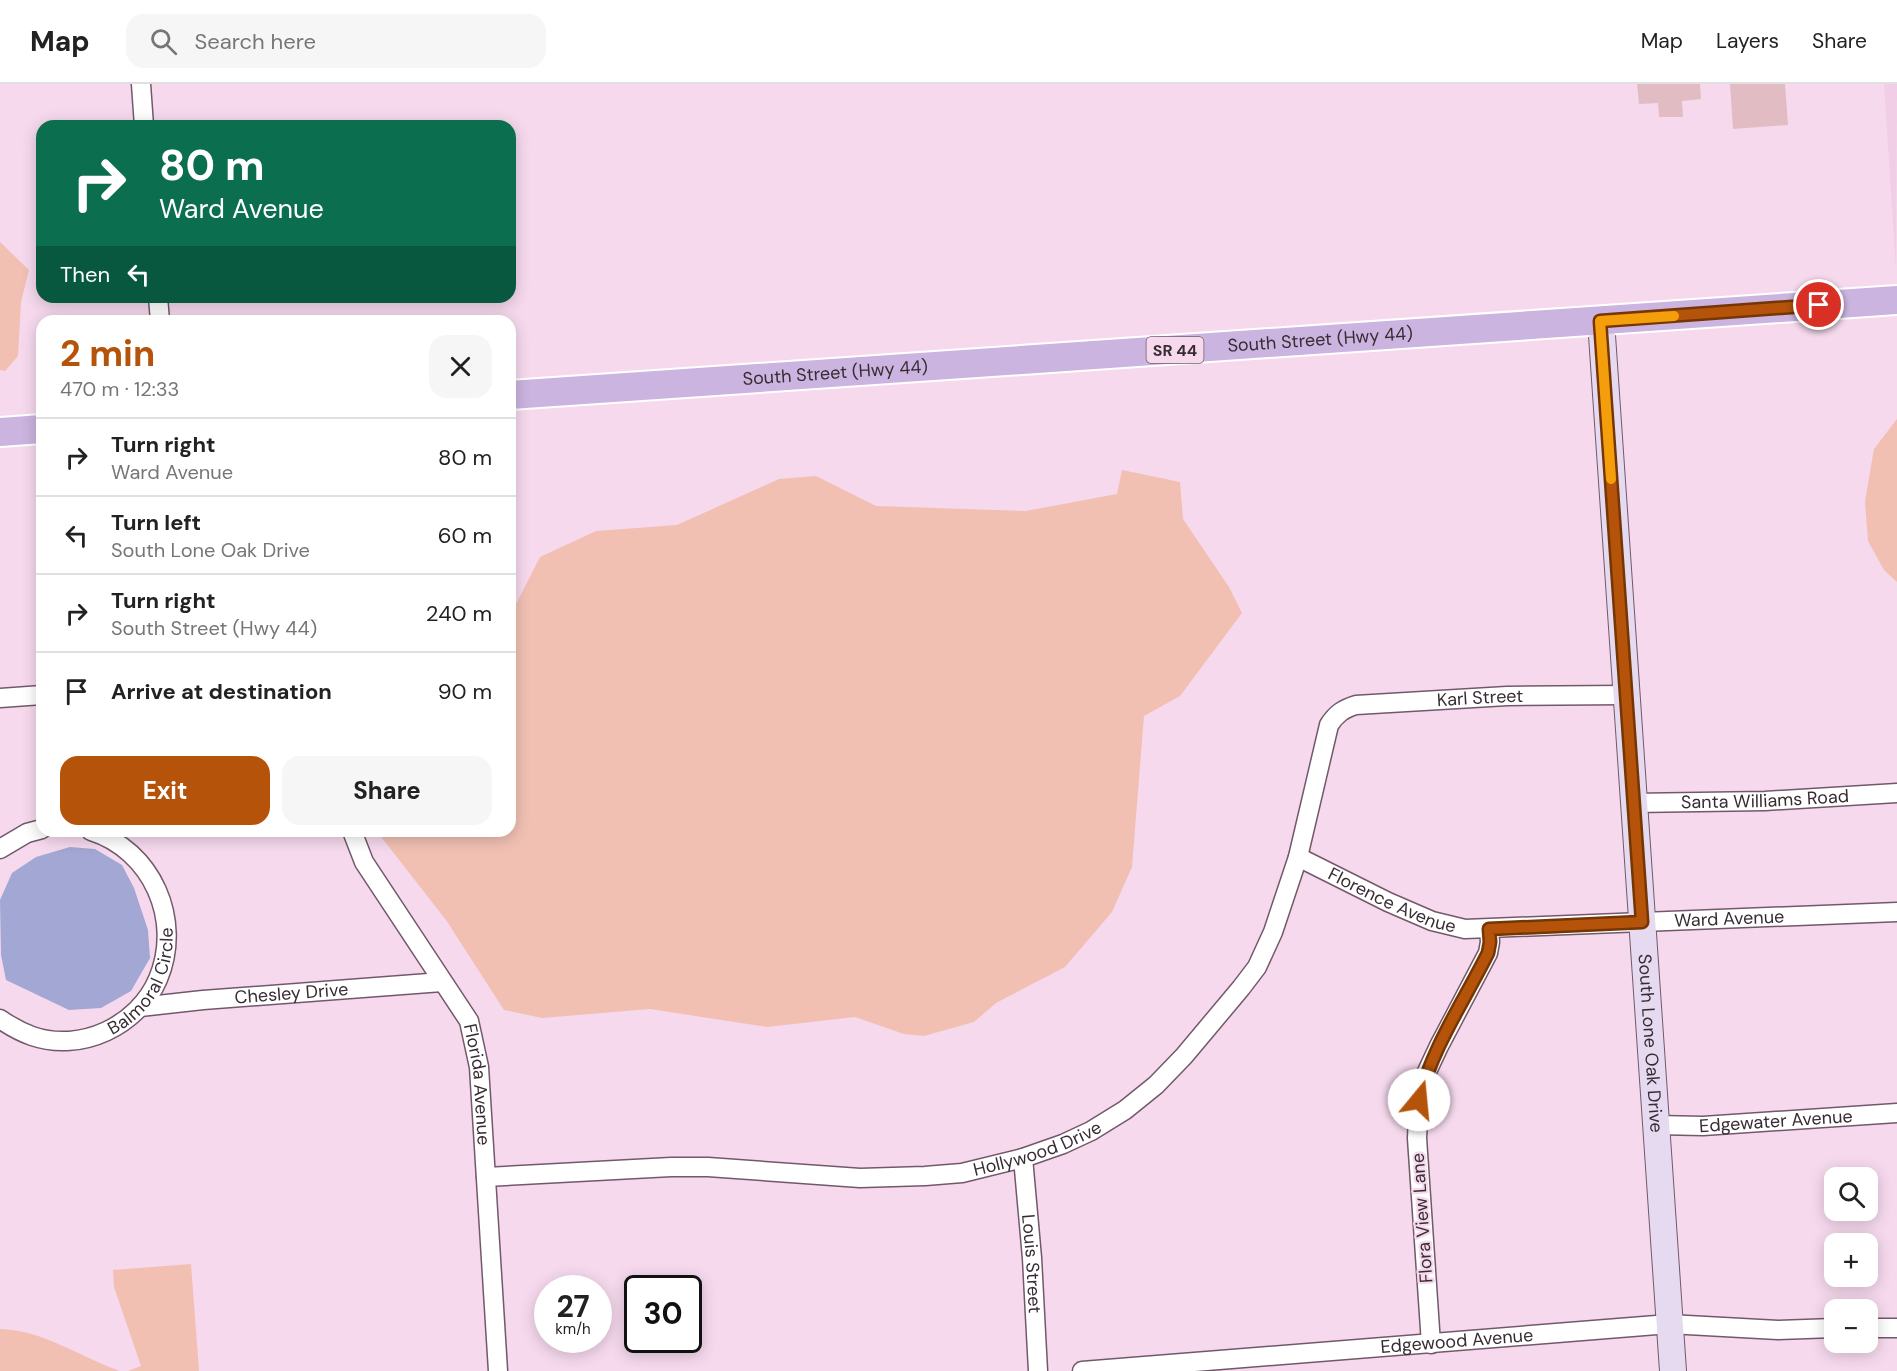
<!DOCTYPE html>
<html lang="en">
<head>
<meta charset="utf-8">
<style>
	:root { --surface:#fff; --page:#f6f6f6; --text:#222; --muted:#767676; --line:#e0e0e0; --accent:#b45309 }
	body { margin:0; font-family:"DM Sans",sans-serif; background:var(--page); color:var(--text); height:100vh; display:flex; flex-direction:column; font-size:22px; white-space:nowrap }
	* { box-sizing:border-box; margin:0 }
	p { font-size:20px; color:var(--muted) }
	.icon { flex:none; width:33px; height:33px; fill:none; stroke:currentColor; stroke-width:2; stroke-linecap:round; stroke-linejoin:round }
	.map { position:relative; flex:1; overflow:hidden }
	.panel { position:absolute; left:36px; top:231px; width:480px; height:522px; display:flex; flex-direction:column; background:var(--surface); border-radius:18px; box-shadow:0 3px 15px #0003 }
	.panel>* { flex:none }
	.hud { position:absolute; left:36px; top:36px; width:480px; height:183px; border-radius:18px; box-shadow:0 3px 15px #0003; background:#0b6e4f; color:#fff; overflow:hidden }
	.buttons { position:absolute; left:1824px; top:1083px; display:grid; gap:12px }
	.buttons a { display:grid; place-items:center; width:54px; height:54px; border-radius:12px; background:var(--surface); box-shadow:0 3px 15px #0003; font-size:30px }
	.speed { position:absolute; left:534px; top:1191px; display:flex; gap:12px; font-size:30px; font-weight:700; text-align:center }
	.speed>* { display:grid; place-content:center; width:78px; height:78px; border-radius:50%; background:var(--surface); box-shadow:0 3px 15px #0003; line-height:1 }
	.speed small { font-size:15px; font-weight:400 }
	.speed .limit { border:3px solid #111; border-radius:9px; background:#fff; color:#111 }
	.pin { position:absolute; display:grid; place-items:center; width:51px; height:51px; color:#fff; margin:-26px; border:3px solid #fff; border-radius:50%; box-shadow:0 2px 6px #0007 }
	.me { position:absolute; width:66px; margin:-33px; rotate:17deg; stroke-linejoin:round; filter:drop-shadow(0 0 4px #0008) }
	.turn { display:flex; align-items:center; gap:21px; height:126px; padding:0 24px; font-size:27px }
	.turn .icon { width:78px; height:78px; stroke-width:2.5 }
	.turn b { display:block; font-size:42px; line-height:51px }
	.then { display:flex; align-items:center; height:57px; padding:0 24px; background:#0003; gap:12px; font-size:22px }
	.round { display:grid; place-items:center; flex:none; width:63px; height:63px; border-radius:18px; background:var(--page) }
	.head { display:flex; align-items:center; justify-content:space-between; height:102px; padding:0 24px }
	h1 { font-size:36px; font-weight:700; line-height:45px; color:var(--accent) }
	.cta { display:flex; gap:12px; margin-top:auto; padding:12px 24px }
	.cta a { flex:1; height:69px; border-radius:18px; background:var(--accent); color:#fff; font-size:24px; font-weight:700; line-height:69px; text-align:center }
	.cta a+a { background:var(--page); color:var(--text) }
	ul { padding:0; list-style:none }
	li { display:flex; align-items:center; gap:18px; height:78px; padding:0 24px; border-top:2px solid var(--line) }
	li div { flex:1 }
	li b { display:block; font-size:22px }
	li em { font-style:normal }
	header { display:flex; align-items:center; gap:36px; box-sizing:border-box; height:84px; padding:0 30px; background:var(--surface); border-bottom:2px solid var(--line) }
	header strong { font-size:28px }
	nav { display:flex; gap:33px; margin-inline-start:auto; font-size:21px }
	.search { width:420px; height:54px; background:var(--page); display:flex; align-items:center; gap:15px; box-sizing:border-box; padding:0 21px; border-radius:18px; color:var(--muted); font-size:22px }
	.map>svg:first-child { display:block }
	.built { fill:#f1cde6 }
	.green { fill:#f1c0b3 }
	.water { fill:#a2a7d3 }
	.building { fill:#e1bdc3 }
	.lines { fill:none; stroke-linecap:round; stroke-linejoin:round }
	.street-casing { stroke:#72596a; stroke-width:21 }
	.secondary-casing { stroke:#72596a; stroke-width:28 }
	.primary-casing { stroke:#fff; stroke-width:32 }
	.street { stroke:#fff; stroke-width:18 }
	.secondary { stroke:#e5daef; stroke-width:26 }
	.primary { stroke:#cbb4df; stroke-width:28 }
	.route-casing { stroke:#753606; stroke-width:15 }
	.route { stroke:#b45309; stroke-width:10 }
	.slow { stroke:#f59e0b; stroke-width:10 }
	.labels { text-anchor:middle; stroke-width:4.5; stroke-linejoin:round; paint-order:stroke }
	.shield { fill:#f6d9ed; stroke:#70606c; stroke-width:1.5 }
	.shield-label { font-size:16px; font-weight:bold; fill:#372c34 }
	.street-label { font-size:18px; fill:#372c34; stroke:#f6d9ed }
</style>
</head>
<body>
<header>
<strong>Map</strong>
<div class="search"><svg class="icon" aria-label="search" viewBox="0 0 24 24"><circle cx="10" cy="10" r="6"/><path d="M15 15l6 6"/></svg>Search here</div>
<nav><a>Map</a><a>Layers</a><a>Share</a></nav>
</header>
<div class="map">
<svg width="1897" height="1287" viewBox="0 0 1897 1287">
	<rect width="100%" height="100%" fill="#f6d9ed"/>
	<polygon class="built" points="1884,0 1897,0 1896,185"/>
	<g class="green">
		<polygon points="0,158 29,186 21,218 18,272 5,287 0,286"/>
		<polygon points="1897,335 1897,498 1884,486 1868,457 1865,417 1874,365"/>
		<polygon points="1122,386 1180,398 1183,435 1229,503 1242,529 1180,612 1144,632 1132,783 1112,828 1065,883 996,919 974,938 924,952 904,950 855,933 767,943 650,925 542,934 504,926 446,836 378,749 379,747 510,747 510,532 540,473 596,447 677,441 779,395 816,392 876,422 1026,427 1117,410"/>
		<polygon points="191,1180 199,1287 128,1287 141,1282 114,1203 113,1186"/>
		<path d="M0 1245C43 1246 80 1273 120 1287H0Z"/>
	</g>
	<polygon class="water" points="70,763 95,765 122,781 134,804 148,846 150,874 131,907 101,924 69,926 6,896 1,871 0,816 12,789 36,773"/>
	<g class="building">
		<polygon points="1637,0 1700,0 1701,15 1682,17 1683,33 1659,33 1658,19 1639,20"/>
		<polygon points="1730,0 1785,0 1788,41 1733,45"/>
	</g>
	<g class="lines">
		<defs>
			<g id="street">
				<polyline points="141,0 144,42"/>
				<polyline points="158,213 160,237"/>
				<polyline points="0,614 42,611"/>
				<path id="s1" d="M1633 719 1765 717 1897 709"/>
				<path id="s2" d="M352 747 364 778 469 937 479 983 498 1287"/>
				<polyline points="0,765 27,749 42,745"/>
				<path id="s3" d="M1298 773 1388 818 1432 837 1465 845 1897 828"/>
				<path id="s4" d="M140 923 203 916 442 898"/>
				<path id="s5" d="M0 935C10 942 21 948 32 952 81 969 138 942 158 895 183 836 152 766 91 747"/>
				<path id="s6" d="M1656 1041 1703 1042 1897 1029"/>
				<path id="s7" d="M1023 1074 1032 1174 1038 1287"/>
				<path id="s8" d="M486 1093 671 1083H708L860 1094 925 1092 962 1089 1023 1074 1063 1060 1091 1047 1125 1026 1156 1001 1184 972 1241 904 1257 883 1273 848 1298 773 1329 641C1336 630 1343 625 1356 621L1507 612 1626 611"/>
				<polyline points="1868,1244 1897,1244"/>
				<polyline points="1431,1260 1417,1054 1419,1016 1424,994 1439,962 1488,869 1490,858 1489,845"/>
				<path id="s9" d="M1082 1287 1669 1240 1778 1246 1834 1244"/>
			</g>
			<g id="secondary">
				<path id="s10" d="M1601 237 1673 1287"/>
			</g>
			<g id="primary">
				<path id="s11" d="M510 311 1897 216"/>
				<polyline points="0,348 42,345"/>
			</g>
		</defs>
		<use href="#street" class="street-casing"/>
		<use href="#secondary" class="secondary-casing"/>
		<use href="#primary" class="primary-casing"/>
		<use href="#street" class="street"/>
		<use href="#secondary" class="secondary"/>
		<use href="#primary" class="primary"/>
	</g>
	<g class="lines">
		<defs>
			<path id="route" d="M1419 1016C1432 964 1464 917 1488 869L1490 858 1489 845 1642 838 1600 237 1819 221"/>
		</defs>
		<use href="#route" class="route-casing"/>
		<use href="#route" class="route"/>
		<polyline class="slow" points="1611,395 1600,237 1674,232"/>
	</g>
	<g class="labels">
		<rect class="shield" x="1146.5" y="253" width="57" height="26" rx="4.5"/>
		<g class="shield-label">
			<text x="1175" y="272">SR 44</text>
		</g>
		<g class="street-label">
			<text dy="6" stroke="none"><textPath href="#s11" startOffset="812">South Street (Hwy 44)</textPath></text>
			<text dy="6" stroke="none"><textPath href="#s11" startOffset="326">South Street (Hwy 44)</textPath></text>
			<text dy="6" stroke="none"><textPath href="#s8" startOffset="1260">Karl Street</textPath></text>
			<text dy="6" stroke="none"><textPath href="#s1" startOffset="132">Santa Williams Road</textPath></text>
			<text dy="6" stroke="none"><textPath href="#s3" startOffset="104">Florence Avenue</textPath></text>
			<text dy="6" stroke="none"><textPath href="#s3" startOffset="447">Ward Avenue</textPath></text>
			<text dy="6" stroke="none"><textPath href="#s5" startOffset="178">Balmoral Circle</textPath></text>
			<text dy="6" stroke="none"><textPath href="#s4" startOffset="152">Chesley Drive</textPath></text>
			<text dy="6" stroke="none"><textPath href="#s10" startOffset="724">South Lone Oak Drive</textPath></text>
			<text dy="6" stroke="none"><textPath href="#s2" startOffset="288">Florida Avenue</textPath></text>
			<text dy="6" stroke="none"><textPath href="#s6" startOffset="120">Edgewater Avenue</textPath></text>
			<text dy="6" stroke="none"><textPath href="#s8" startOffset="556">Hollywood Drive</textPath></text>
			<text transform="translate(1422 1134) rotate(-94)" y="6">Flora View Lane</text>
			<text dy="6" stroke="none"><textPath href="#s7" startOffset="106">Louis Street</textPath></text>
			<text dy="6" stroke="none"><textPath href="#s9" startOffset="376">Edgewood Avenue</textPath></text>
		</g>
	</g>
</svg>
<div class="buttons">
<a><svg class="icon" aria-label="search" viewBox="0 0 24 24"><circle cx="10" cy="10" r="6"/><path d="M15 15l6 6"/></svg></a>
<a>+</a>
<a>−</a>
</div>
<div class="speed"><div>27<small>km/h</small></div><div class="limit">30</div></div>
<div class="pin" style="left:1819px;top:221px;background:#d93025"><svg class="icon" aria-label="arrive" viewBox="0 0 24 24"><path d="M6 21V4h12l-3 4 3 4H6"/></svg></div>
<svg class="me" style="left:1419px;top:1016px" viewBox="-20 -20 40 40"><circle r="19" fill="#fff"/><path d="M0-13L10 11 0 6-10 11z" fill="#b45309"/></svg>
<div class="hud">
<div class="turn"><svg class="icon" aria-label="right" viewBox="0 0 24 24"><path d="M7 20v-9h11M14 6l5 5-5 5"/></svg><div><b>80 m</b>Ward Avenue</div></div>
<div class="then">Then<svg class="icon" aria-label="left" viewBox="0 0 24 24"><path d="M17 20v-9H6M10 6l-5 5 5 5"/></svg></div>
</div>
<section class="panel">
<div class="head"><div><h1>2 min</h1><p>470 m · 12:33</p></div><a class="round"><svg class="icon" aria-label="close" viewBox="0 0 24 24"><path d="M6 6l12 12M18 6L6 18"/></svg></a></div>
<ul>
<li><svg class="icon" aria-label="right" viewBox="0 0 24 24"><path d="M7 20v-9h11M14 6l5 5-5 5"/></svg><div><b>Turn right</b><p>Ward Avenue</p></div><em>80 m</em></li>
<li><svg class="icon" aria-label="left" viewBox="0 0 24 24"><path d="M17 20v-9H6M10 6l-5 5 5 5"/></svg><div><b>Turn left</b><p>South Lone Oak Drive</p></div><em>60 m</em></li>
<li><svg class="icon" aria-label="right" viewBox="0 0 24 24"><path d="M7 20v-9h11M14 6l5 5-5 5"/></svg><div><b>Turn right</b><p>South Street (Hwy 44)</p></div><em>240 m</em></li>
<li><svg class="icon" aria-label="arrive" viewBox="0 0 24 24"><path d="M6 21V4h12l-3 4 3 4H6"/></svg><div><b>Arrive at destination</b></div><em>90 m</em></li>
</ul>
<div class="cta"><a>Exit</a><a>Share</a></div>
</section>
</div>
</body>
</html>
